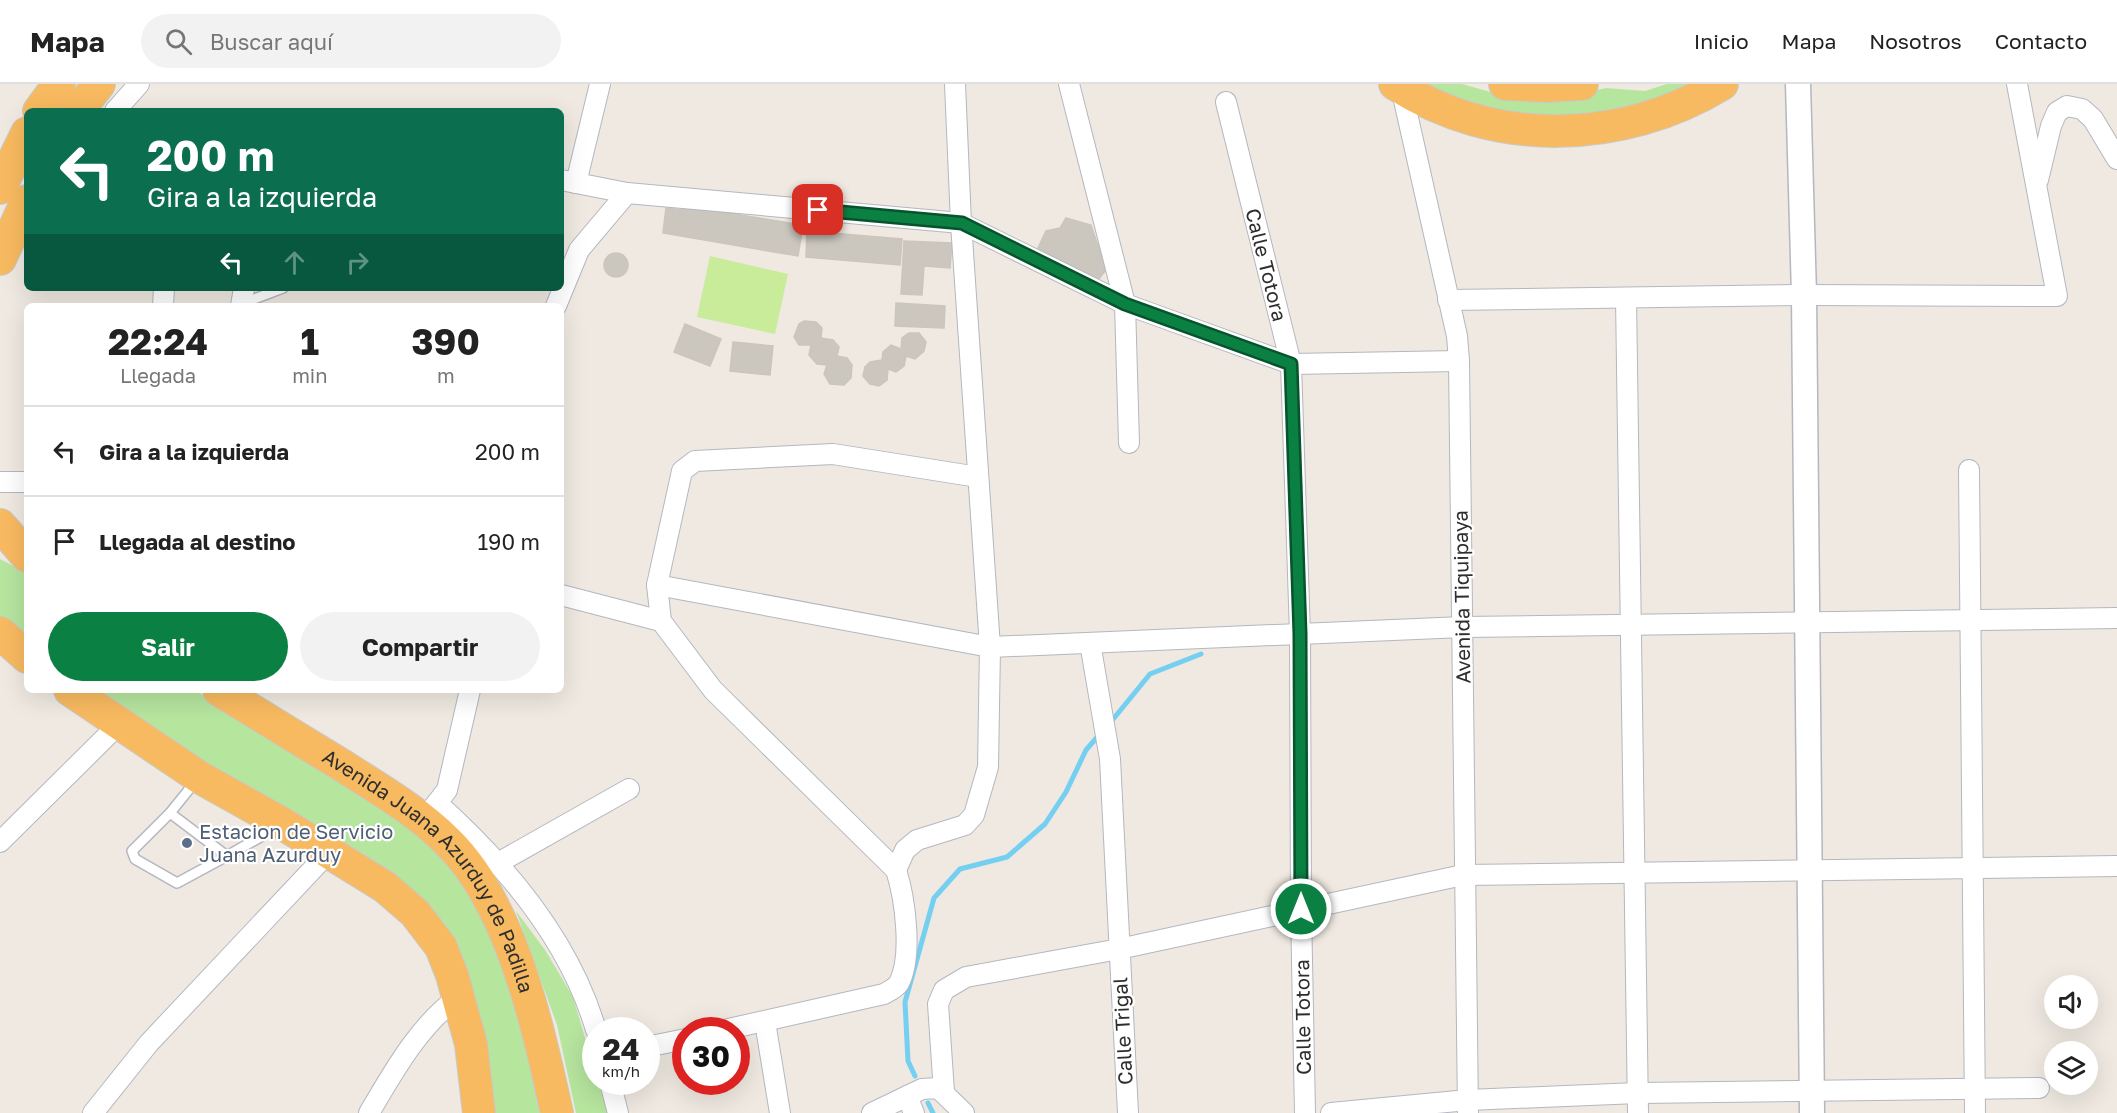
<!DOCTYPE html>
<html lang="es">
<head>
<meta charset="utf-8">
<style>
	:root { --surface:#fff; --page:#f2f2f2; --text:#222; --muted:#767676; --line:#e0e0e0; --accent:#0b8043 }
	body { margin:0; font-family:"Golos Text",sans-serif; background:var(--page); color:var(--text); height:100vh; display:flex; flex-direction:column; font-size:22px; white-space:nowrap }
	* { box-sizing:border-box; margin:0 }
	p { font-size:20px; color:var(--muted) }
	.icon { flex:none; width:33px; height:33px; fill:none; stroke:currentColor; stroke-width:2; stroke-linecap:round; stroke-linejoin:round }
	.map { position:relative; flex:1; overflow:hidden }
	.panel { position:absolute; left:24px; top:219px; width:540px; height:390px; display:flex; flex-direction:column; background:var(--surface); border-radius:9px; box-shadow:0 6px 24px #0002 }
	.panel>* { flex:none }
	.hud { position:absolute; left:24px; top:24px; width:540px; height:183px; border-radius:9px; box-shadow:0 6px 24px #0002; background:#0b6e4f; color:#fff; overflow:hidden }
	.buttons { position:absolute; left:2044px; top:891px; display:grid; gap:12px }
	.buttons a { display:grid; place-items:center; width:54px; height:54px; border-radius:50%; background:var(--surface); box-shadow:0 6px 24px #0002; font-size:30px }
	.speed { position:absolute; left:582px; top:933px; display:flex; gap:12px; font-size:30px; font-weight:700; text-align:center }
	.speed>* { display:grid; place-content:center; width:78px; height:78px; border-radius:50%; background:var(--surface); box-shadow:0 6px 24px #0002; line-height:1 }
	.speed small { font-size:15px; font-weight:400 }
	.speed .limit { border:9px solid #d22; background:#fff; color:#111 }
	.pin { position:absolute; display:grid; place-items:center; width:51px; height:51px; color:#fff; margin:-26px; border-radius:12px; box-shadow:0 3px 9px #0006 }
	.me { position:absolute; width:66px; margin:-33px; rotate:0deg; stroke-linejoin:round; filter:drop-shadow(0 0 4px #0008) }
	.turn { display:flex; align-items:center; gap:21px; height:126px; padding:0 24px; font-size:27px }
	.turn .icon { width:78px; height:78px; stroke-width:2.5 }
	.turn b { display:block; font-size:42px; line-height:51px }
	.lanes { display:flex; align-items:center; height:57px; padding:0 24px; background:#0003; justify-content:center; gap:30px; direction:ltr }
	.lanes .off { opacity:.35 }
	.eta { display:flex; justify-content:space-evenly; align-items:center; height:102px; text-align:center }
	.eta b { font-size:36px; font-weight:700; line-height:42px }
	.cta { display:flex; gap:12px; margin-top:auto; padding:12px 24px }
	.cta a { flex:1; height:69px; border-radius:36px; background:var(--accent); color:#fff; font-size:24px; font-weight:700; line-height:69px; text-align:center }
	.cta a+a { background:var(--page); color:var(--text) }
	ul { padding:0; list-style:none }
	li { display:flex; align-items:center; gap:18px; height:90px; padding:0 24px; border-top:2px solid var(--line) }
	li div { flex:1 }
	li b { display:block; font-size:22px }
	li em { font-style:normal }
	header { display:flex; align-items:center; gap:36px; box-sizing:border-box; height:84px; padding:0 30px; background:var(--surface); border-bottom:2px solid var(--line) }
	header strong { font-size:28px }
	nav { display:flex; gap:33px; margin-inline-start:auto; font-size:21px }
	.search { width:420px; height:54px; background:var(--page); display:flex; align-items:center; gap:15px; box-sizing:border-box; padding:0 21px; border-radius:33px; color:var(--muted); font-size:22px }
	.map>svg:first-child { display:block }
	.green { fill:#b6e59e }
	.pitch { fill:#c9ec9a }
	.lines { fill:none; stroke-linecap:round; stroke-linejoin:round }
	.stream { stroke:#75cff0; stroke-width:5 }
	.building { fill:#cbc7bf; stroke:#cbc5ba; stroke-width:1.5 }
	.service-casing { stroke:#b4b7c1; stroke-width:12 }
	.minor-casing { stroke:#b4b7c1; stroke-width:22 }
	.tertiary-casing { stroke:#b4b7c1; stroke-width:27 }
	.trunk-casing { stroke:#c9c9c9; stroke-width:34 }
	.service { stroke:#fff; stroke-width:9 }
	.minor { stroke:#fff; stroke-width:20 }
	.tertiary { stroke:#fff; stroke-width:24 }
	.trunk { stroke:#f8ba60; stroke-width:32 }
	.route-casing { stroke:#07532c; stroke-width:15 }
	.route { stroke:#0b8043; stroke-width:10 }
	.service-dot { fill:#5c6f8a; stroke:#fff; stroke-width:2 }
	.labels { text-anchor:middle; stroke-width:4.5; stroke-linejoin:round; paint-order:stroke }
	.street-label { font-size:20px; fill:#2e2e2e; stroke:#fff }
	.service-label { font-size:20px; fill:#4e5e75; stroke:#fff; text-anchor:start }
</style>
</head>
<body>
<header>
<strong>Mapa</strong>
<div class="search"><svg class="icon" aria-label="search" viewBox="0 0 24 24"><circle cx="10" cy="10" r="6"/><path d="M15 15l6 6"/></svg>Buscar aquí</div>
<nav><a>Inicio</a><a>Mapa</a><a>Nosotros</a><a>Contacto</a></nav>
</header>
<div class="map">
<svg width="2117" height="1029" viewBox="0 0 2117 1029">
	<rect width="100%" height="100%" fill="#efe9e1"/>
	<g class="green">
		<polygon points="1416,0 1462,0 1494,9 1575,11 1606,4 1645,7 1667,0 1698,0 1598,35 1496,32"/>
		<polygon points="0,475 27,489 27,559 0,536"/>
		<path d="M88 606H195L398 735C421 753 442 772 460 796 509 862 524 951 543 1029H487L450 864Z"/>
		<polygon points="516,827 545,866 573,913 595,988 596,998 598,998 608,1029 576,1029 557,941"/>
	</g>
	<polygon class="pitch" points="710,172 788,190 775,250 697,233"/>
	<g class="lines">
		<g class="stream">
			<polyline points="1110,639 1150,590 1201,570"/>
			<polyline points="915,992 908,977 905,918 934,814 960,785 1007,773 1045,740 1066,708 1086,666 1099,651"/>
			<polyline points="928,1019 933,1029"/>
		</g>
	</g>
	<g class="building">
		<polygon points="684,122 803,141 798,172 663,149 666,124 682,126"/>
		<polygon points="1066,134 1091,141 1106,186 1097,197 1038,164 1046,147 1060,144"/>
		<polygon points="807,147 902,155 900,181 806,173"/>
		<polygon points="904,157 952,159 950,184 924,182 922,211 901,210"/>
		<circle cx="616" cy="181" r="12"/>
		<polygon points="896,219 945,222 944,244 895,242"/>
		<polygon points="804,237 816,238 822,244 821,254 833,256 839,263 837,272 847,274 852,281 851,294 844,301 830,300 824,290 827,281 817,280 809,271 811,261 799,261 794,253 799,240"/>
		<polygon points="685,240 721,255 710,282 674,268"/>
		<polygon points="909,249 919,249 926,258 924,267 915,275 906,272 904,282 896,288 888,285 887,296 879,302 870,300 863,292 865,283 870,278 882,276 883,268 891,261 901,265 902,254"/>
		<polygon points="733,258 773,262 770,291 730,287"/>
	</g>
	<g class="lines">
		<defs>
			<g id="service">
				<polyline points="241,220 283,204"/>
				<polyline points="195,698 170,729 227,772 276,744"/>
				<polyline points="170,729 132,767 135,775 177,799 227,772"/>
			</g>
			<g id="minor">
				<polyline points="1069,0 1125,220 1129,359"/>
				<polyline points="1401,3 1457,252 1459,277 1468,1029"/>
				<polyline points="1226,18 1291,280 1300,550 1301,825 1305,1029"/>
				<polyline points="115,27 139,0"/>
				<polyline points="561,96 627,109 961,139 1125,220 1291,280 1459,277"/>
				<polyline points="2038,96 2051,42 2057,28 2067,22 2082,25 2093,35 2117,75"/>
				<polyline points="576,99 600,0"/>
				<polyline points="1626,214 1638,1029"/>
				<polyline points="1448,216 1804,211 2057,212 2017,0"/>
				<polyline points="163,222 164,204"/>
				<polyline points="241,222 244,204"/>
				<polyline points="556,222 579,166 627,109"/>
				<polyline points="1969,386 1975,1029"/>
				<polyline points="0,398 27,398"/>
				<polyline points="657,501 990,563 1463,543 2117,534"/>
				<polyline points="561,511 661,537"/>
				<polyline points="1090,559 1110,675 1128,1029"/>
				<path d="M437 719C505 780 570 857 596 946"/>
				<polyline points="429,729 447,706 470,606"/>
				<polyline points="0,758 118,641"/>
				<polyline points="498,779 629,705"/>
				<polyline points="896,786 905,766 917,756 965,741 974,731 988,683 990,563 961,139 955,0"/>
				<polyline points="765,938 780,1029"/>
				<path d="M724 946 884 910C889 907 896 904 899 899 913 872 905 814 896 786L713 606 661 537 657 501 682 387 695 377 833 370 978 393"/>
				<polyline points="646,963 686,955"/>
				<polyline points="610,998 618,1029"/>
				<polyline points="944,1008 938,920 944,906 966,893 1119,865 1463,791 2117,782"/>
				<polyline points="907,1012 914,1029"/>
				<polyline points="93,1029 149,959 328,769"/>
				<path d="M369 1029C394 987 418 943 458 913"/>
				<polyline points="872,1029 922,1005 938,1004 964,1029"/>
				<polyline points="1331,1029 1468,1016 1638,1009 2039,1004"/>
			</g>
			<polyline id="tertiary" points="1798,0 1804,211 1812,1029"/>
			<g id="trunk">
				<path d="M1395 0C1494 64 1622 61 1722 0"/>
				<polyline points="1505,0 1546,2 1582,0"/>
				<polyline points="39,27 59,0"/>
				<polyline points="78,27 99,0"/>
				<polyline points="0,104 27,49"/>
				<polyline points="0,175 27,117"/>
				<polyline points="0,441 27,472"/>
				<polyline points="0,549 27,573"/>
				<polyline points="70,606 199,693 283,740 385,803 415,829 441,863 452,891 471,960 479,1029"/>
				<path id="s1" d="M219 606C260 631 300 656 340 680 377 704 416 726 447 757 512 820 538 944 557 1029"/>
			</g>
		</defs>
		<use href="#service" class="service-casing"/>
		<use href="#minor" class="minor-casing"/>
		<use href="#tertiary" class="tertiary-casing"/>
		<use href="#trunk" class="trunk-casing"/>
		<use href="#service" class="service"/>
		<use href="#minor" class="minor"/>
		<use href="#tertiary" class="tertiary"/>
		<use href="#trunk" class="trunk"/>
	</g>
	<g class="lines">
		<defs>
			<polyline id="route" points="818,126 962,139 1125,220 1291,280 1300,550 1301,825"/>
		</defs>
		<use href="#route" class="route-casing"/>
		<use href="#route" class="route"/>
	</g>
	<circle class="service-dot" cx="187" cy="759" r="6"/>
	<g class="labels">
		<g class="street-label">
			<text transform="translate(1266 181) rotate(76)" y="7">Calle Totora</text>
			<text transform="translate(1462 513) rotate(-91)" y="7">Avenida Tiquipaya</text>
			<text dy="7" stroke="none"><textPath href="#s1" startOffset="285">Avenida Juana Azurduy de Padilla</textPath></text>
			<text transform="translate(1303 933) rotate(-91)" y="7">Calle Totora</text>
			<text transform="translate(1123 947) rotate(-93)" y="7">Calle Trigal</text>
		</g>
		<g class="service-label">
			<text x="199" y="755">Estacion de Servicio<tspan x="199" dy="23">Juana Azurduy</tspan></text>
		</g>
	</g>
</svg>
<div class="buttons">
<a><svg class="icon" aria-label="sound" viewBox="0 0 24 24"><path d="M4 9h4l5-4v14l-5-4H4zM17 9q2 3 0 6"/></svg></a>
<a><svg class="icon" aria-label="layers" viewBox="0 0 24 24"><path d="M12 4l9 5-9 5-9-5zM3 14l9 5 9-5"/></svg></a>
</div>
<div class="speed"><div>24<small>km/h</small></div><div class="limit">30</div></div>
<div class="pin" style="left:818px;top:126px;background:#d93025"><svg class="icon" aria-label="arrive" viewBox="0 0 24 24"><path d="M6 21V4h12l-3 4 3 4H6"/></svg></div>
<svg class="me" style="left:1301px;top:825px" viewBox="-20 -20 40 40"><circle r="17" fill="#0b8043" stroke="#fff" stroke-width="3"/><path d="M0-11L8 9 0 5-8 9z" fill="#fff"/></svg>
<div class="hud">
<div class="turn"><svg class="icon" aria-label="left" viewBox="0 0 24 24"><path d="M17 20v-9H6M10 6l-5 5 5 5"/></svg><div><b>200 m</b>Gira a la izquierda</div></div>
<div class="lanes"><svg class="icon" aria-label="left" viewBox="0 0 24 24"><path d="M17 20v-9H6M10 6l-5 5 5 5"/></svg><svg class="icon off" aria-label="ahead" viewBox="0 0 24 24"><path d="M12 20V5M6 11l6-6 6 6"/></svg><svg class="icon off" aria-label="right" viewBox="0 0 24 24"><path d="M7 20v-9h11M14 6l5 5-5 5"/></svg></div>
</div>
<section class="panel">
<div class="eta">
<div><b>22:24</b><p>Llegada</p></div>
<div><b>1</b><p>min</p></div>
<div><b>390</b><p>m</p></div>
</div>
<ul>
<li><svg class="icon" aria-label="left" viewBox="0 0 24 24"><path d="M17 20v-9H6M10 6l-5 5 5 5"/></svg><div><b>Gira a la izquierda</b></div><em>200 m</em></li>
<li><svg class="icon" aria-label="arrive" viewBox="0 0 24 24"><path d="M6 21V4h12l-3 4 3 4H6"/></svg><div><b>Llegada al destino</b></div><em>190 m</em></li>
</ul>
<div class="cta"><a>Salir</a><a>Compartir</a></div>
</section>
</div>
</body>
</html>
